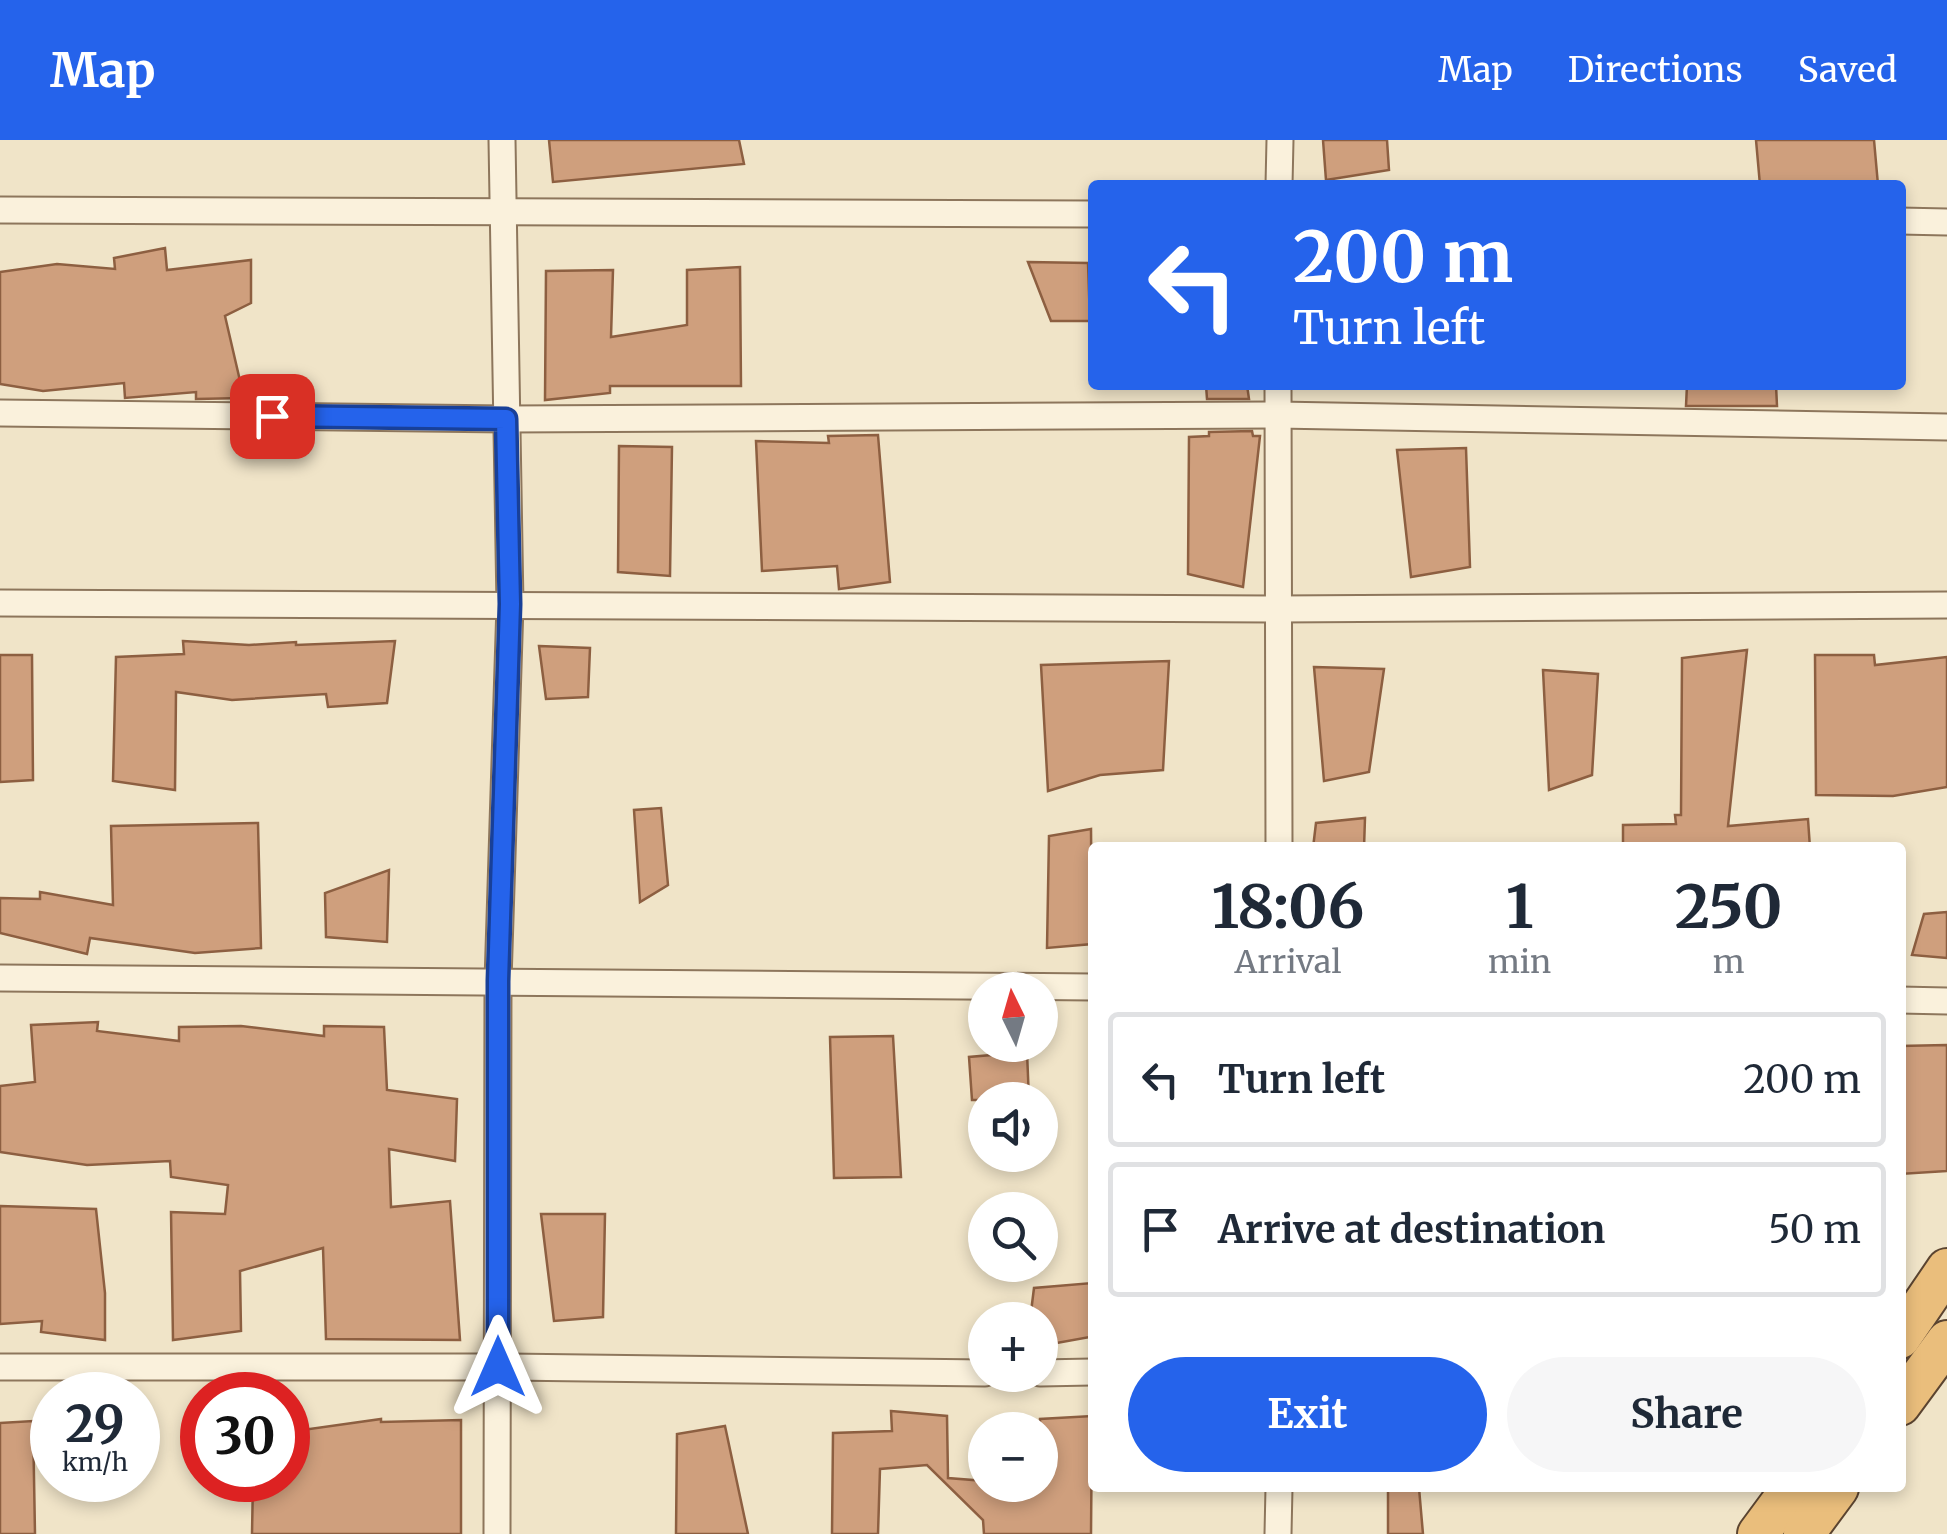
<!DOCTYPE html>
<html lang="en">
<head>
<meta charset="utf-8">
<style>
	:root { --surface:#fff; --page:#f6f6f7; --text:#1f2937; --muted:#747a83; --line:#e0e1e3; --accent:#2563eb }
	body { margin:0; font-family:Merriweather,serif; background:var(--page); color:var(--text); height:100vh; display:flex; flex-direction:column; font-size:38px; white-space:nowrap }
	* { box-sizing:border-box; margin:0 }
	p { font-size:32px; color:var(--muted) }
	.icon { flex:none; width:55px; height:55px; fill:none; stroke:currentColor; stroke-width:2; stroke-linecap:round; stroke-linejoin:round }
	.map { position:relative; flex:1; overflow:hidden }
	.sheet { position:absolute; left:1088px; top:702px; width:818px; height:650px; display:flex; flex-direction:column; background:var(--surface); border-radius:10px; box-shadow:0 5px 15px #0003 }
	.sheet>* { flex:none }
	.hud { position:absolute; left:1088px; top:40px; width:818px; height:210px; border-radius:10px; box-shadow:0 5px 15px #0003; background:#2563eb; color:#fff; overflow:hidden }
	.needle { width:65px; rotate:355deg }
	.buttons { position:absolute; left:968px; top:832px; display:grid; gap:20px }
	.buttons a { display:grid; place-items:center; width:90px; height:90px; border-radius:50%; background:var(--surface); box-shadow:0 5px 15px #0003; font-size:50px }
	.speed { position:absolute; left:30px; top:1232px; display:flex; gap:20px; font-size:50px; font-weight:700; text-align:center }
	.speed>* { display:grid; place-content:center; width:130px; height:130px; border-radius:50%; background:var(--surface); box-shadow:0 5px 15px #0003; line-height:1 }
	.speed small { font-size:25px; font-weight:400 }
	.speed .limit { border:15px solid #d22; background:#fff; color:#111 }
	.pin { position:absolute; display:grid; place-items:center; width:85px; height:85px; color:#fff; margin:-42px; border-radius:20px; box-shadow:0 5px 15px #0006 }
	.me { position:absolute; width:110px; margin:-55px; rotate:0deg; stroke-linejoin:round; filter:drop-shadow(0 0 8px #0008) }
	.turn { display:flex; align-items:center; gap:35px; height:210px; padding:0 40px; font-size:45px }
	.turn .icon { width:130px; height:130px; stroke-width:2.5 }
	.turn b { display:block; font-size:70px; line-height:85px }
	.eta { display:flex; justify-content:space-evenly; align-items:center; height:170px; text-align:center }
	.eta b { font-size:60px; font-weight:700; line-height:70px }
	.cta { display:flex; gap:20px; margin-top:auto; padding:20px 40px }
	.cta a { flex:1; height:115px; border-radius:60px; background:var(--accent); color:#fff; font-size:40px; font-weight:700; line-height:115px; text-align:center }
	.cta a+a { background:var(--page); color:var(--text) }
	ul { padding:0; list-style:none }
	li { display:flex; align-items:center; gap:30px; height:135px; margin:0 20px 15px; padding:0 20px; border:5px solid var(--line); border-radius:10px }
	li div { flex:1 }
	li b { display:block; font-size:38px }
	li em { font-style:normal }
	header { display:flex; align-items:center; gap:60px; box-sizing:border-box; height:140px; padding:0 50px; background:var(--accent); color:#fff }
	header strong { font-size:48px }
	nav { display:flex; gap:55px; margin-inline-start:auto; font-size:35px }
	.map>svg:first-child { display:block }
	.building { fill:#cf9f7d; stroke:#8d5f41; stroke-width:2.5 }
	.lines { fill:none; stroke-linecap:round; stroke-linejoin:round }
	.minor-casing { stroke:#8d765c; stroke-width:29 }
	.trunk-casing { stroke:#5b4430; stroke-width:44 }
	.minor { stroke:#faf1dc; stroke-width:25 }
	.trunk { stroke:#eabe7c; stroke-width:40 }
	.route-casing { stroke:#184099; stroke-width:25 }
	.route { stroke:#2563eb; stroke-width:18 }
</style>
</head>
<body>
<header>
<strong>Map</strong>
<nav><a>Map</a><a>Directions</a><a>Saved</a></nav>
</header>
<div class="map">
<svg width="1947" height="1394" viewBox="0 0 1947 1394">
	<rect width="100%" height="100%" fill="#f0e4c8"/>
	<g class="building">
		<polygon points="549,0 739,0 744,24 553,42"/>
		<polygon points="1323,0 1387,0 1389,30 1326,40"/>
		<polygon points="1756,0 1874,0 1878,45 1760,45"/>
		<polygon points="165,108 167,130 251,120 251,163 225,176 244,258 196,259 196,252 125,258 124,243 43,251 0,244 0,132 57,124 115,129 114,118"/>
		<polygon points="1028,122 1088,123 1090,181 1051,181"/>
		<polygon points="740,127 741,246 610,246 610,253 545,260 546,131 613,130 611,197 687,185 687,130"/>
		<polygon points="1206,245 1247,245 1249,259 1207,259"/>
		<polygon points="1687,245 1776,245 1777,266 1686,266"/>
		<polygon points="1252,291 1253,296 1260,296 1243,447 1188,434 1189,297 1209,296 1209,292"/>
		<polygon points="878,295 890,442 839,449 837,426 762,431 756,301 829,303 828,296"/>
		<polygon points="619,306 672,307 670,436 618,432"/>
		<polygon points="1466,308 1470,427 1411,437 1397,310"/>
		<polygon points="183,501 249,505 296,502 296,505 395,501 387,563 328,567 326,554 232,560 176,552 175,650 113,641 116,517 184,514"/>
		<polygon points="539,506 590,508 588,557 546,559"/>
		<polygon points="1747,510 1728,686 1808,679 1810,708 1623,708 1623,685 1676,684 1675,675 1681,675 1682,518"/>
		<polygon points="0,515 32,515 33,640 0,642"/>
		<polygon points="1815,515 1874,515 1875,525 1947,517 1947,647 1893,656 1816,655"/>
		<polygon points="1169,521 1163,630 1100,635 1048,651 1041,525"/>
		<polygon points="1314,527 1384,529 1369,632 1324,641"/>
		<polygon points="1543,530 1598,534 1592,635 1549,650"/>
		<polygon points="661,668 668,745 640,762 634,670"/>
		<polygon points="1365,678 1364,708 1313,708 1316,683"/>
		<polygon points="258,683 261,808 195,813 90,798 87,814 0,793 0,758 40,759 40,752 113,765 111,686"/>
		<polygon points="1091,689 1092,804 1047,808 1049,696"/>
		<polygon points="389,730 387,802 326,797 325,753"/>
		<polygon points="1947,772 1947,818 1912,815 1924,774"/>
		<polygon points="98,882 97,891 179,901 179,887 241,886 324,896 324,886 384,887 387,950 457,959 455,1021 389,1009 391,1067 450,1061 460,1200 326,1199 323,1108 240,1131 241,1191 173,1200 171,1072 225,1074 228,1045 171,1037 170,1021 87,1025 0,1012 0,946 35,942 31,885"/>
		<polygon points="893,896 901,1037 834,1038 830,897"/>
		<polygon points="1947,905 1947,1031 1900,1034 1900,906"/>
		<polygon points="1027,912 1029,960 972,960 969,917"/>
		<polygon points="0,1066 96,1069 105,1153 105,1200 41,1192 42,1181 0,1184"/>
		<polygon points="541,1074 605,1074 603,1177 554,1181"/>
		<polygon points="1092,1143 1090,1197 1040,1206 1040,1180 1030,1180 1034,1148"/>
		<polygon points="891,1271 947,1276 948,1338 985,1341 985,1345 1040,1345 1040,1279 1092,1276 1091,1394 984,1394 983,1380 927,1325 880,1329 878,1394 832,1394 833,1293 892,1291"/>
		<polygon points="381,1279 381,1282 461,1280 461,1394 252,1394 253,1340 288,1340 288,1292"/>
		<polygon points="33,1281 35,1394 0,1394 0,1283"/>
		<polygon points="725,1286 748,1394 676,1394 677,1294"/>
		<polygon points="1388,1348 1419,1348 1423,1394 1388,1394"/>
	</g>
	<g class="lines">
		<defs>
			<g id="minor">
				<polyline points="1279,45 1280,0"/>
				<polyline points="0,70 1092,74"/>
				<polyline points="1900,81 1947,82"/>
				<polyline points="1278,245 1279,708"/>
				<polyline points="0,273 506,279 1278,275 1947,287"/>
				<polyline points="0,463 1278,469 1947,465"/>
				<polyline points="0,838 1092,847"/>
				<polyline points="1900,860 1947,861"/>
				<polyline points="0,1227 498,1227 985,1233"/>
				<polyline points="1040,1233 1092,1232"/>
				<polyline points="497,1394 498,841 510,465 502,0"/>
				<polyline points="1278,1394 1279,1348"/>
			</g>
			<g id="trunk">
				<polyline points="1900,1198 1947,1129"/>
				<polyline points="1900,1265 1947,1201"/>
				<polyline points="1758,1394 1792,1348"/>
				<polyline points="1804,1394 1838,1348"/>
			</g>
		</defs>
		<use href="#minor" class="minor-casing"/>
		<use href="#trunk" class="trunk-casing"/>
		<use href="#minor" class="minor"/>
		<use href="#trunk" class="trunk"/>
	</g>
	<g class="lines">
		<defs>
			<polyline id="route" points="272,276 506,279 510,464 498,841 498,1227"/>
		</defs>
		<use href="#route" class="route-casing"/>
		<use href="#route" class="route"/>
	</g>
</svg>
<div class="buttons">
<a><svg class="needle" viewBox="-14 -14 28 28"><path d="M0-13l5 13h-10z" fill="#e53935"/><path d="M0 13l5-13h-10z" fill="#747a83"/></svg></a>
<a><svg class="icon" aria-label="sound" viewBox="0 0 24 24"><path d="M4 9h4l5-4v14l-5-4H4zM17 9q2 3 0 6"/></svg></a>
<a><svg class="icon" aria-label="search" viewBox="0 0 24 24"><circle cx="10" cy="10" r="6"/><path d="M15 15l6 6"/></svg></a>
<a>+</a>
<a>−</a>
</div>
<div class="speed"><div>29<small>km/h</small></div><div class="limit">30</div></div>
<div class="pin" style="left:272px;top:276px;background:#d93025"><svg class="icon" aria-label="arrive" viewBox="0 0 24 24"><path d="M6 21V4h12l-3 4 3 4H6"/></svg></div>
<svg class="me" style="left:498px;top:1227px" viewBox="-20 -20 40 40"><path d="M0-17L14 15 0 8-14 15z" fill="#2563eb" stroke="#fff" stroke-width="4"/></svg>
<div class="hud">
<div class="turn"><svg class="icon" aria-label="left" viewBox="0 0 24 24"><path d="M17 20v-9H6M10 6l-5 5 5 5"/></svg><div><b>200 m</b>Turn left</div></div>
</div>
<section class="sheet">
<div class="eta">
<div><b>18:06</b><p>Arrival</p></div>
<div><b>1</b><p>min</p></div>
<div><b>250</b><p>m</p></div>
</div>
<ul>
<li><svg class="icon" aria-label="left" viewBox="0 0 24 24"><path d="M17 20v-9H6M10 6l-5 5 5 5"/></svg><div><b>Turn left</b></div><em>200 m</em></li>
<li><svg class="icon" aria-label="arrive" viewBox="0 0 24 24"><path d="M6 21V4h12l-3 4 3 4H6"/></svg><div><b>Arrive at destination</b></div><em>50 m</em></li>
</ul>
<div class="cta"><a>Exit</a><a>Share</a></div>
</section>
</div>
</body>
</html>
